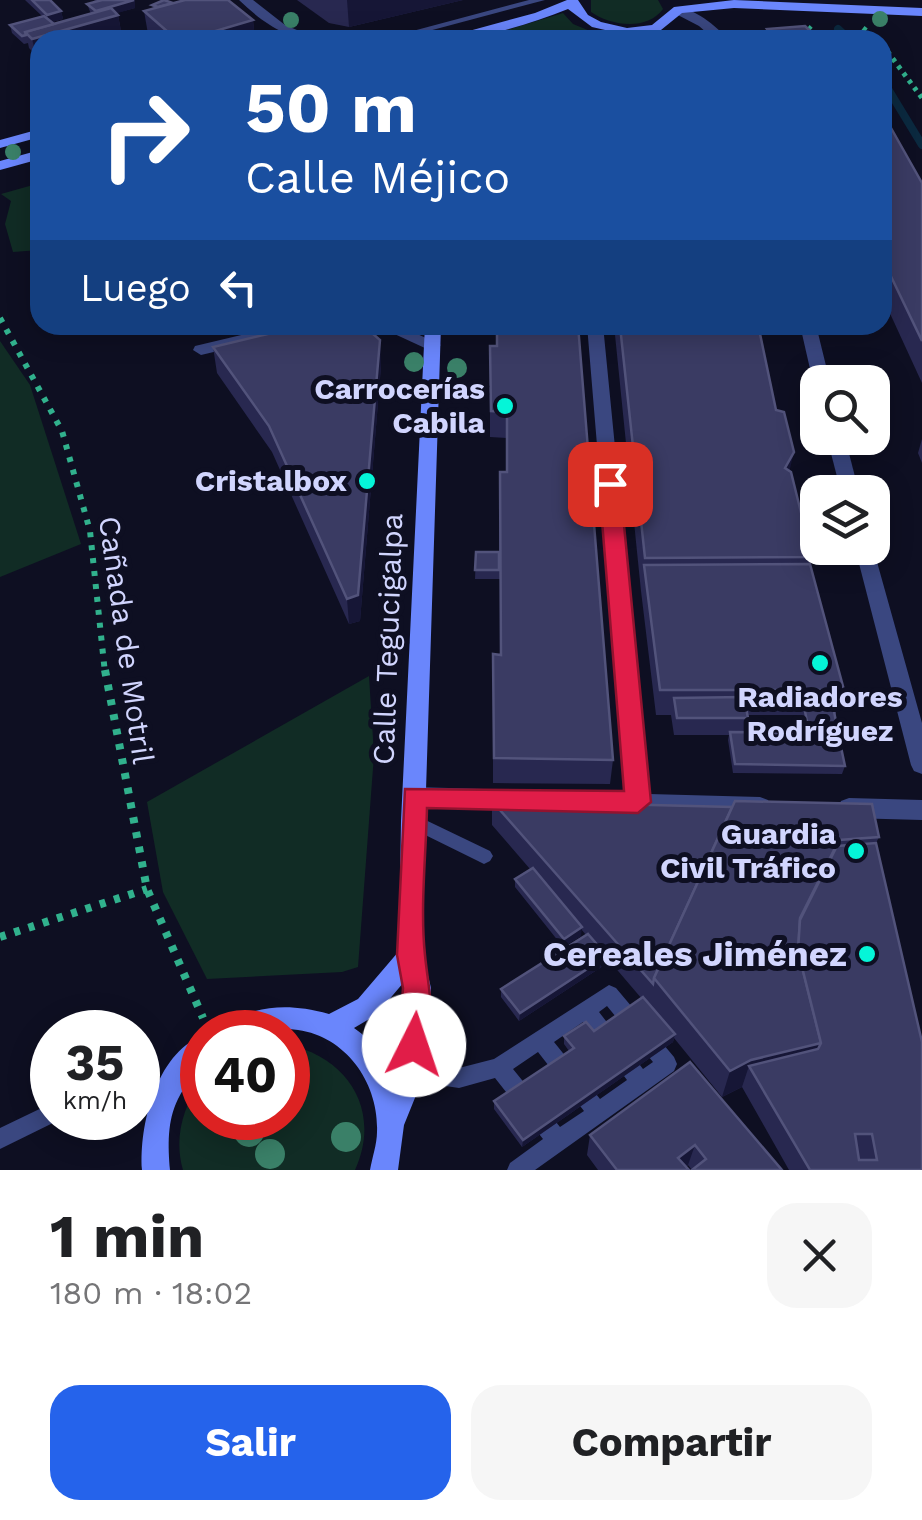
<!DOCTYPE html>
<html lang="es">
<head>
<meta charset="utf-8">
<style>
	:root { --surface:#fff; --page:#f6f6f6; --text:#202124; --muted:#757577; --accent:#2563eb }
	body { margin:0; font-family:"Work Sans",sans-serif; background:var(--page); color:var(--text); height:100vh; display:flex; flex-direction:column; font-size:38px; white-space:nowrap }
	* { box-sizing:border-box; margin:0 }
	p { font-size:32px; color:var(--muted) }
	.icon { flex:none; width:55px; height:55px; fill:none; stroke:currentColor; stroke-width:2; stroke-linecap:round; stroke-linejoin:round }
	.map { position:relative; height:1170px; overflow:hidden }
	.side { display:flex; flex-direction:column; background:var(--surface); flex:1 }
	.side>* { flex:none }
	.top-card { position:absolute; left:30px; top:30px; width:862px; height:305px; border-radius:30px; box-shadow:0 5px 25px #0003; background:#1a4fa0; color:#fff; overflow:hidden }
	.controls { position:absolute; left:800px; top:365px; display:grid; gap:20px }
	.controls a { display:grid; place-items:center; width:90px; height:90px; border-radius:20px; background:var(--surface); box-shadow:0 5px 25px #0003; font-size:50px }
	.speed { position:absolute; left:30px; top:1010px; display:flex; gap:20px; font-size:50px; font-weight:700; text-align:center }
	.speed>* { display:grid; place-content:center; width:130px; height:130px; border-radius:50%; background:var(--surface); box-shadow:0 5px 25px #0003; line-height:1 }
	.speed small { font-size:25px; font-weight:400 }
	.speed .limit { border:15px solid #d22; background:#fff; color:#111 }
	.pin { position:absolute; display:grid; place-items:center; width:85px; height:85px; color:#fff; margin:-42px; border-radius:20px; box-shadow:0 5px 15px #0006 }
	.me { position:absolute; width:110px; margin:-55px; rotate:4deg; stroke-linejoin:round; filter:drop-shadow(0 0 8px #0008) }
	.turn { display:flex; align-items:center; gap:35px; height:210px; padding:0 50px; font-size:45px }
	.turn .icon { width:130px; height:130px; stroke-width:2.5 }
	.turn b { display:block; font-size:70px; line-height:85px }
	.then { display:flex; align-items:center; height:95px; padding:0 50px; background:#0003; gap:20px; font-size:38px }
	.round { display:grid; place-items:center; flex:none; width:105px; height:105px; border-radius:30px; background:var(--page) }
	.headline { display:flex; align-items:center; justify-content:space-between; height:170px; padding:0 50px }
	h1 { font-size:60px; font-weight:700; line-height:75px }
	.action { display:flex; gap:20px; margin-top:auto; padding:20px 50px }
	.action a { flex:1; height:115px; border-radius:30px; background:var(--accent); color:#fff; font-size:40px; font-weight:700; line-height:115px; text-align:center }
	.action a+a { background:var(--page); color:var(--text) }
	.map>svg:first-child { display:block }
	.green { fill:#112c25 }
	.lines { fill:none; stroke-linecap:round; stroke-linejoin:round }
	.stream { stroke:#0b293f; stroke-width:8 }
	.path-far2 { stroke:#31b18d; stroke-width:5; stroke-dasharray:4 5; stroke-linecap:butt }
	.path-far1 { stroke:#31b18d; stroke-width:6; stroke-dasharray:5 8; stroke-linecap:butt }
	.path { stroke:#31b18d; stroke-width:8; stroke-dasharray:6 9; stroke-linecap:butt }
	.lane { fill:#3a4780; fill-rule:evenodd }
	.street { fill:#3a4780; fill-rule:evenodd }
	.secondary { fill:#6a86fc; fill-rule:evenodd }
	.tree { fill:#3a8068 }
	.wall { fill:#282850; fill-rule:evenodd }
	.shaded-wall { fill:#161636 }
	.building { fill:#3a3b63; stroke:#52537b; stroke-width:2.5; fill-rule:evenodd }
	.route { fill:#e11d48; stroke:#92132f; stroke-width:2.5 }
	.poi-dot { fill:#05f5d8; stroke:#0e0f22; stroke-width:4 }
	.labels { text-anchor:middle; stroke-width:10; stroke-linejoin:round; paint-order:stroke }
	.poi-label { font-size:30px; font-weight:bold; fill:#d1d5fe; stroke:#0e0f22; text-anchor:end }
	.street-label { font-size:30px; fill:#d1d5fe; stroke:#0e0f22 }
	.near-poi-label { font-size:35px; font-weight:bold; fill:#d1d5fe; stroke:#0e0f22; text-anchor:end }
</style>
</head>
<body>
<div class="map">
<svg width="922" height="1170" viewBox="0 0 922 1170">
	<rect width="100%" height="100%" fill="#0e0f22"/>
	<g class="green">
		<path d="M591 0H658L663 9C647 31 611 26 591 12Z"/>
		<polygon points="563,13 573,24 595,33 563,40 506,40 497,33"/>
		<polygon points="40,183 40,250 13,252 5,224 11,201 1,194"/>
		<polygon points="0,341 30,385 81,544 0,577"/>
		<polygon points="369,676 374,755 358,967 342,972 207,979 163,892 147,802"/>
		<path d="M288 1045C348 1057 382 1111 355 1170H183C174 1140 182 1106 202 1082V1118H288Z"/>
	</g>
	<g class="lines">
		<g class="stream">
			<polyline points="838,29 850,40"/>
			<polyline points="882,79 922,145"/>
		</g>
		<g class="path-far2">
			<polyline points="808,27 823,40"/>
			<polyline points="863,28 878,40"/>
			<polyline points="882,44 922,98"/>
		</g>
		<g class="path-far1">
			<polyline points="0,318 62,431 90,531 105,673"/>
			<polyline points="814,399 818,415"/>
		</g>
		<g class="path">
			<polyline points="105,670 147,889 203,1018"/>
			<polyline points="0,937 147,889"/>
		</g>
		<g class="lane">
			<polygon points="529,0 545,0 395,40 379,40"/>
			<polygon points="413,814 490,851 493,856 490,861 484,864 478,861 407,826 404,821 407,816"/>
			<path d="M609 985 616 988 674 1057 677 1064 674 1071 535 1170H507L510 1163 543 1139 495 1078 459 1088 405 1080 402 1073 405 1066 412 1063 459 1068 494 1059ZM607 1006 653 1062 643 1069 599 1012ZM583 1022 627 1080 600 1099 554 1042ZM538 1052 584 1111 560 1127 513 1069Z"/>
			<polygon points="138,1091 167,1097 170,1104 167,1111 160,1114 138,1111"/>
			<polygon points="52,1103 52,1118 60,1118 59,1120 0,1149 0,1128"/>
		</g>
		<g class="street">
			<path d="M239 0H253L285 25 321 40C287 40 263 23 239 0Z"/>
			<path d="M674 7C695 8 715 25 729 40H715L699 26 674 13Z"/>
			<polygon points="284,325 313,325 311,329 201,355 193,350 195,346"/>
			<polygon points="375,325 398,325 441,345 433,350 427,349"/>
			<polygon points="587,325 603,325 649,794 760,797 768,800 771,807 768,814 760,817 414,805 406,803 403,796 406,789 414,787 626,793"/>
			<polygon points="800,325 816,325 830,382 818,382 818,386 813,382"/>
			<polygon points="827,438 845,438 859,492 841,492"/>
			<polygon points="872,544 922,723 922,774 914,771 911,765 855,548 872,548"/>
			<polygon points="849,798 922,800 922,820 849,818 841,815 838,808 841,801"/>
		</g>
		<g class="secondary">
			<path d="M567 0H578L588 15 601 22 627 28 652 25 674 7 734 0 922 8V16L734 8 682 13 661 30 627 35 592 27 568 9C528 25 479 40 436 40L535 13Z"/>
			<polygon points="40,129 40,137 0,148 0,140"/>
			<polygon points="40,150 40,159 0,170 0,161"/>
			<path d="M425 325H441L425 821 423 955 431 988 425 1073 404 1125 398 1170H370C372 1158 377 1144 377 1132 379 1084 347 1037 298 1030 271 1026 241 1034 213 1032L217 1023C260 1007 284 1002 329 1014L358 999 399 951 401 821ZM404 982 399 1073 394 1083C385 1061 374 1041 354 1028L376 1015Z"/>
			<path d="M202 1036C205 1076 194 1068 178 1099 167 1121 168 1146 170 1170H142C139 1126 156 1054 202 1036Z"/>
		</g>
	</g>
	<g class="tree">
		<circle cx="880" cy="19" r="8"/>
		<circle cx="291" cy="20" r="8"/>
		<circle cx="13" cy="152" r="8"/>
		<circle cx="414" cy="362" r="10"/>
		<circle cx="457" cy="368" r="10"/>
		<circle cx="249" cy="1132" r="15"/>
		<circle cx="346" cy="1137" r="15"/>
		<circle cx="270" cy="1154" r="15"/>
	</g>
	<g class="wall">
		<polygon points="25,0 50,0 61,11 63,19 52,22 54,24 91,14 87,4 96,2 94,0 135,0 135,8 116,13 118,15 121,31 88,40 40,40 36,55 29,48 28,43 24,44 12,33 10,25 42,16"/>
		<polygon points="297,0 463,0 349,27 329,23"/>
		<polygon points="173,3 253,20 255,40 155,40 148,34 144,11 153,9 152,5"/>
		<polygon points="767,29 820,40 768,40 766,37"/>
		<polygon points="882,112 922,183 922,383 882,296"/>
		<path d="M614 325H756L790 472 812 557 810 564 844 690 835 715 837 727 835 733 845 766 842 774 733 773 728 740 729 735H674L671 715H656L641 591ZM747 715H801L805 733 744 732Z"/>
		<polygon points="490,346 613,760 610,784 493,783 493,654 500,655 500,579 475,579 476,552 499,552 500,472 506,472 507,438 490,437"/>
		<polygon points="213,347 381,366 360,621 349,624 272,452 217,373"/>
		<polygon points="922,439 922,463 918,453"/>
		<polygon points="492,801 879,837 876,843 922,1170 789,1170 742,1087 722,1097 674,1038 673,1042 522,1147 494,1109 494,1101 569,1051 564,1044 564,1036 594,1031 642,999 607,958 606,964 519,1021 501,997 501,989 586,935 581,929 581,936 563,947 515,887 515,879 530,869 492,825"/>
		<polygon points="690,1062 782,1170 692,1170 688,1165 686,1167 689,1170 598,1170 587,1155 590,1135"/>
	</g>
	<g class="shaded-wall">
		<polygon points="116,0 135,0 135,8 97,19 96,11"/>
		<polygon points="347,0 463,0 349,27"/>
		<polygon points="61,11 63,19 49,23 47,15"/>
		<polygon points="118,15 121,31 88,40 40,40 40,54 36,55 32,39"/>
		<polygon points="253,20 255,40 185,40"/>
		<polygon points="380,340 381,366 360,621 349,624 347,599"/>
		<polygon points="794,452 786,485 785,468"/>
		<polygon points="582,927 581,936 563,947 564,939"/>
		<polygon points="607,956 606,964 519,1021 520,1013"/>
		<polygon points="675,1034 673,1042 522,1147 523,1140"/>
		<polygon points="821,1043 809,1071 749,1066 742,1087 722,1097 730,1071 751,1060"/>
		<polygon points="695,1145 688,1165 682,1170 678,1158"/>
	</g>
	<g class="building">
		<polygon points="32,0 50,0 61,11 47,15"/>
		<polygon points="102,0 134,0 96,11 87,4"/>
		<polygon points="164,0 173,3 158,7 152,5"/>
		<polygon points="185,0 228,0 253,20 185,40 177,40 144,11"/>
		<polygon points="111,8 118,15 32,39 25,32"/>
		<polygon points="44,16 54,24 25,32 26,35 22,36 10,25"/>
		<polygon points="805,26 820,40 775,40 767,29"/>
		<polygon points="882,112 922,183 922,341 885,264 882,264"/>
		<polygon points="306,325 363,325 380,340 358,595 347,599 269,426 213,347"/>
		<polygon points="497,325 578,325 613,760 494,758 493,654 501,655 500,472 507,472 507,412 491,411 490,346 497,346"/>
		<polygon points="618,325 756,325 757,329 620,326 619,333"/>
		<polygon points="620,326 759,329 776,410 784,412 794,452 785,468 791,472 812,557 645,558"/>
		<polygon points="476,552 499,552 499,570 475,570"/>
		<polygon points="810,564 844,690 660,690 644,565"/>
		<polygon points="744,697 748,718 677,718 674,698"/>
		<polygon points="804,706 833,706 837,727 808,727"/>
		<polygon points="730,732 838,733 845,766 735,764"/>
		<polygon points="492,801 732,807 654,978 653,984"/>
		<polygon points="735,801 872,804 879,837 839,840 800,918 798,951 821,1043 751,1060 730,1071 654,978"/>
		<path d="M876 843 922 1042V1170H810L749 1066 818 1049 821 1043 798 951 800 920 837 846ZM855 1134H872L877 1160H859Z"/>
		<polygon points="533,868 582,927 564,939 515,879"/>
		<polygon points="588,934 607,956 520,1013 501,989"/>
		<polygon points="643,997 675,1034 523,1140 494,1101 574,1048 564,1036 586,1022 594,1031"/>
		<polygon points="690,1062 782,1170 692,1170 706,1159 695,1145 678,1158 689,1170 617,1170 590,1135"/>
	</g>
	<path class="route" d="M610 477 620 484 651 802 638 813 427 808C426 856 420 908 425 955 428 988 438 1023 424 1055L414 1059 403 1055 399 1045 403 988 397 955 405 789 624 791 599 484Z"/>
	<g class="poi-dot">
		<circle cx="505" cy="406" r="10"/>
		<circle cx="367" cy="481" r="10"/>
		<circle cx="820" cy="663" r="10"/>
		<circle cx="856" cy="851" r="10"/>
		<circle cx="867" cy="954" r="10"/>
	</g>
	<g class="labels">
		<g class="poi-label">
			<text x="485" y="399">Carrocerías<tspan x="485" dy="34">Cabila</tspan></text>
			<text x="347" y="491">Cristalbox</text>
			<text x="820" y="707" text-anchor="middle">Radiadores<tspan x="820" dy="34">Rodríguez</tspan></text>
			<text x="836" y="844">Guardia<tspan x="836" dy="34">Civil Tráfico</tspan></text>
		</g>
		<g class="street-label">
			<text transform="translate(388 639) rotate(-88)" y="10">Calle Tegucigalpa</text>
			<text transform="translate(126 640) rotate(82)" y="10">Cañada de Motril</text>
		</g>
		<g class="near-poi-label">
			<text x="847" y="966">Cereales Jiménez</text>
		</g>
	</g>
</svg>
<div class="controls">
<a><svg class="icon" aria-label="search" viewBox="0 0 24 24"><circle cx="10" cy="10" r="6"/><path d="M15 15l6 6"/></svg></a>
<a><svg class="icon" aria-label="layers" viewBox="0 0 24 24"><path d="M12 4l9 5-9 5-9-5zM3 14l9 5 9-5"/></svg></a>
</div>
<div class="speed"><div>35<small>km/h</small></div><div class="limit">40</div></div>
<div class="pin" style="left:610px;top:484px;background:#d93025"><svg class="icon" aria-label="arrive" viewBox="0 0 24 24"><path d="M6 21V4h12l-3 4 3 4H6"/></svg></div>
<svg class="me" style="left:414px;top:1045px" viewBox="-20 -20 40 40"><circle r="19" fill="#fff"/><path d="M0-13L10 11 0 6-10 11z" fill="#e11d48"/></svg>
<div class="top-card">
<div class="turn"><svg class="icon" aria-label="right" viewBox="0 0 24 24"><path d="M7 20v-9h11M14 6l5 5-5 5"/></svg><div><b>50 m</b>Calle Méjico</div></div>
<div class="then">Luego<svg class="icon" aria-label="left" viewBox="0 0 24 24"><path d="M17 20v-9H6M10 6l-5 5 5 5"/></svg></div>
</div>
</div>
<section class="side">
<div class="headline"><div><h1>1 min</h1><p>180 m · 18:02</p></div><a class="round"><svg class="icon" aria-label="close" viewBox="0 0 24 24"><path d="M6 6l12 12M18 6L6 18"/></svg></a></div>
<div class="action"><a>Salir</a><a>Compartir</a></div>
</section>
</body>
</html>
